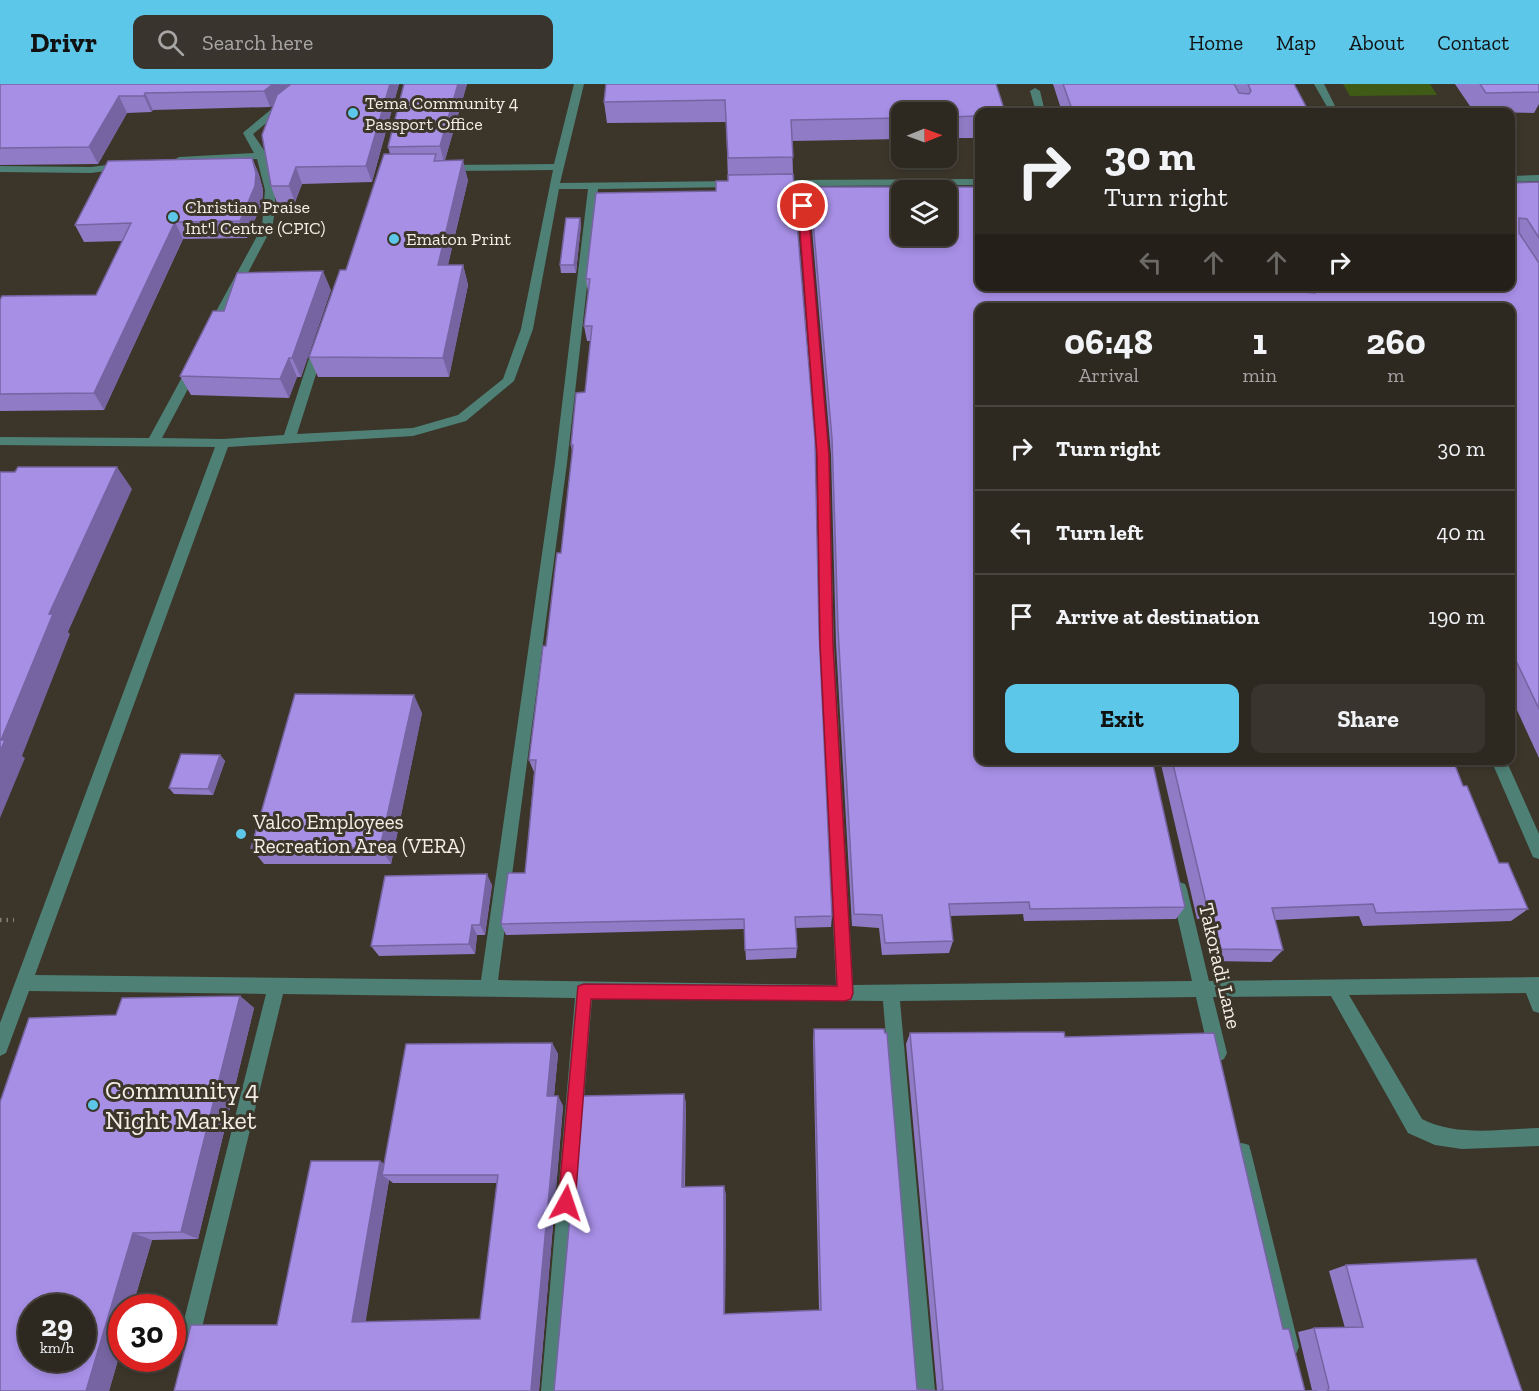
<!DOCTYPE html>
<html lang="en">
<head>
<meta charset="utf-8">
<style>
	:root { --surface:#2d2820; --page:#39342d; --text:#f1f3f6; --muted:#a7a6a5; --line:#48443e; --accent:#5cc7e8 }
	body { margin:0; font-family:"Zilla Slab",serif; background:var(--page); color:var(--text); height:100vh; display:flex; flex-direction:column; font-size:22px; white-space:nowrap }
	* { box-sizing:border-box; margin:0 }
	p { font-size:20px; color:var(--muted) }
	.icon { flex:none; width:33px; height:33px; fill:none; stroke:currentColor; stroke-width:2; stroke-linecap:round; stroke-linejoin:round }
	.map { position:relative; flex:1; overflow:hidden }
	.sheet { position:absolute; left:975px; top:219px; width:540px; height:462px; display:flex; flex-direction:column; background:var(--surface); border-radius:12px; box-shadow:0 3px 9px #0003,0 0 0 2px var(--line) }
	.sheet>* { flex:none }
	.banner { position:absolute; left:975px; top:24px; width:540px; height:183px; border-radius:12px; box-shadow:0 3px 9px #0003,0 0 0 2px var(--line); background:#2d2820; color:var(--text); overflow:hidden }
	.needle { width:39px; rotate:89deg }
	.tools { position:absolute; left:891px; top:18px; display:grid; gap:12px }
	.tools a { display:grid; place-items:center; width:66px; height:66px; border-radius:12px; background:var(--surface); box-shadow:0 3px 9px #0003,0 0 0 2px var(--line); font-size:30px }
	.speed { position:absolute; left:18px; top:1210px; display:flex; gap:12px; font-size:30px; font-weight:700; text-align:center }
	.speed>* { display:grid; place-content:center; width:78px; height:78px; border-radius:50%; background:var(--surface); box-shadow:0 3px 9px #0003,0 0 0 2px var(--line); line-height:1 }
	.speed small { font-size:15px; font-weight:400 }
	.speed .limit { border:9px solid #d22; background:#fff; color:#111 }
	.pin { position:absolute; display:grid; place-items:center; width:51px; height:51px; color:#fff; margin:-26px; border:3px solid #fff; border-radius:50%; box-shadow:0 2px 6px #0007 }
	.me { position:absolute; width:66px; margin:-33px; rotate:5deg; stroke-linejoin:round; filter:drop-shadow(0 0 4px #0008) }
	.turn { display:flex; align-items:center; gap:21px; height:126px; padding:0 30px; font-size:27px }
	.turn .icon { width:78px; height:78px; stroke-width:2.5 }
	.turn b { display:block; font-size:42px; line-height:51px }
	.lanes { display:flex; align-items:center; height:57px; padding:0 30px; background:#0003; justify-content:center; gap:30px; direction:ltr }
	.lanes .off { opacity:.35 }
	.eta { display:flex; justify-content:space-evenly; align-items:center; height:102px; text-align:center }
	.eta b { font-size:36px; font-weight:700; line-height:42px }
	.action { display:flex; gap:12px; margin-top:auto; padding:12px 30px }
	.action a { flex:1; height:69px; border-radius:12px; background:var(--accent); color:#111; font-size:24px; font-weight:700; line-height:69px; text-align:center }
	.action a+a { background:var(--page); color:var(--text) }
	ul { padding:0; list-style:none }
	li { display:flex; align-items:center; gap:18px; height:84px; padding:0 30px; border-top:2px solid var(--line) }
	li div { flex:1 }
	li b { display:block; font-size:22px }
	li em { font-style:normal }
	header { display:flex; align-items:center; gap:36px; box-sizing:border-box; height:84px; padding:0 30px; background:var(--accent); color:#111 }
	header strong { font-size:28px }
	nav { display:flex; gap:33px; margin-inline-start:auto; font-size:21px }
	.search { width:420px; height:54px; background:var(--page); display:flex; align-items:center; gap:15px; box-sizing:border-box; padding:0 21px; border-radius:12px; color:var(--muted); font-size:22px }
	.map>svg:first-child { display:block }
	.green { fill:#405b16 }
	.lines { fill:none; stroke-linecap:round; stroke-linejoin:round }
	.path { stroke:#817c71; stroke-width:4.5; stroke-dasharray:1.5 5; stroke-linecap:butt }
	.minor { fill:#4e8076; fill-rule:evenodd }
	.wall { fill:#907bc6; fill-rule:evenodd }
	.shaded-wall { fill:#7564a1 }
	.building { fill:#a78fe6; stroke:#7564a1; stroke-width:1.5; fill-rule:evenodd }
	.route { fill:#e11d48; stroke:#92132f; stroke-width:1.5 }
	.poi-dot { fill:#5cc7e8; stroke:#3c362a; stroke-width:2 }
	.labels { text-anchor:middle; stroke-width:6; stroke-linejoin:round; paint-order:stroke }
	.far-poi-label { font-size:18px; fill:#f3efe7; stroke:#3c362a; text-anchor:start }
	.poi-label { font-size:21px; fill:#f3efe7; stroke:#3c362a; text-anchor:start }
	.street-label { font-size:21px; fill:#f3efe7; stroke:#3c362a }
	.near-poi-label { font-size:26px; fill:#f3efe7; stroke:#3c362a; text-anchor:start }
</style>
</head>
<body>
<header>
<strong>Drivr</strong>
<div class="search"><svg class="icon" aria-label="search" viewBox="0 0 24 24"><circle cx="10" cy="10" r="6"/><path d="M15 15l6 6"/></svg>Search here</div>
<nav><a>Home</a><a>Map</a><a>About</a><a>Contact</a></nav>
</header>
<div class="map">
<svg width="1539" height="1307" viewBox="0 0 1539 1307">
	<rect width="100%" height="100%" fill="#3c362a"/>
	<polygon class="green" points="1343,0 1430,0 1437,11 1350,12"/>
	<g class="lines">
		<polyline class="path" points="0,836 14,836"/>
		<g class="minor">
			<path d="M302 0H313L253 50 268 72 266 74C275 97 278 119 272 143L219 244 217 247H209L207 244 262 143 265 106 257 75 179 79 174 76 179 73 254 69 243 49 245 47Z"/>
			<path d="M574 0H584L560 99 737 97 742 100 737 103 598 105 567 379 498 896 836 901 820 560 817 371 796 102 786 99 791 96 980 95V101L806 102 829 371 834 560 853 901 1192 897 1171 805 1173 800 1179 798 1185 800 1187 805 1209 897 1539 893V929L1533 927 1526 909 1349 911 1422 1035C1457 1053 1500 1045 1539 1044V1062L1462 1065 1435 1061 1408 1049 1331 912 1213 913 1227 969 1224 975 1218 978 1212 975 1209 969 1196 913 900 917 935 1307H915L883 917 592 914 561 1307H541L575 914 283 910 198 1260 195 1267 188 1270 181 1267 178 1260 266 910 29 907 6 969 0 972V939L215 363 0 361V353L149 354 187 284 193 280 199 284 162 354 223 355 284 351 313 262 319 258 325 262 297 350 413 344 458 331 503 295 521 245 553 86 445 87 440 84 445 81 554 80ZM559 105H588L555 379 481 896 35 891 228 363 413 352 466 337 514 297 533 245Z"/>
			<polygon points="1314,0 1324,0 1338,28 1330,28"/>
			<polygon points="1035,4 1040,7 1045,28 1036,28 1030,7"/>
			<polygon points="123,79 127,80 127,84 91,89 0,88 0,82 91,83"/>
			<polygon points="1539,91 1539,97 1510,98 1510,92"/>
			<polygon points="1491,676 1506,676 1539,750 1539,775 1533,773"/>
			<polygon points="1242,1059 1249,1061 1251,1068 1299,1263 1296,1270 1289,1273 1282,1270 1279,1263 1233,1068 1235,1061"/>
		</g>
	</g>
	<g class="wall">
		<polygon points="0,0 399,0 372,98 302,100 295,118 277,119 271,102 274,21 270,23 153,26 151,28 127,29 98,80 0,81"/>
		<polygon points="467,0 445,76 468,96 448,181 463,181 468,201 449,293 318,293 309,273 346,186 390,70 388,63"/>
		<polygon points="606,0 980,28 980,54 946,54 946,28 902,28 902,55 792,57 793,90 819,546 832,832 831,843 796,844 797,864 796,874 746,876 744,845 506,851 501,840 525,789 534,688 529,676 546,562 561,469 572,368 571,361 585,308 591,257 587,257 584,242 588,208 586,195 716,107 728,97 726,38 607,39 604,18"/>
		<polygon points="1053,0 1294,0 1309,28 1062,28"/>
		<polygon points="1455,0 1539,0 1539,20 1534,29 1474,28"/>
		<polygon points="252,74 259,91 263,106 262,119 247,154 183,155 104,326 0,327 0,216 96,211 123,157 84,158 75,141"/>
		<polygon points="1539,98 1539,674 1510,611 1510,224 980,224 1185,823 1176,835 1024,837 1023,830 950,832 953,857 949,869 882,871 879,844 852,842 836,560 831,371 810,121 810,103 1038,208 1043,208 1042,202 1301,202 1303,208 1301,202 1510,202 1510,99"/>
		<polygon points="580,134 581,141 576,189 561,189 560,181"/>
		<polygon points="331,206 301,293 297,293 289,314 191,311 180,292 224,227"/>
		<polygon points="422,629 391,780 264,780 251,764"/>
		<polygon points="220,671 225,677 213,711 174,710 169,704"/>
		<polygon points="1160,676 1453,676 1463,702 1499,779 1528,825 1511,837 1363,842 1359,832 1275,836 1283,866 1271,878 1210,877 1201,835 1197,835"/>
		<polygon points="492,801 485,851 477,851 475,870 379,872 371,862"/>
		<polygon points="240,912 254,924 198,1155 152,1156 132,1224 122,1224 122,1262 109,1307 0,1307 116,931"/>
		<polygon points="814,945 917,1305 937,1307 906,960 910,949 1065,953 1283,1245 1305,1307 1312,1306 1298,1248 1314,1244 1345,1244 1329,1187 1346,1181 1522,1307 554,1307 684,1010 686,1020 685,1103 726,1110 725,1230 819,1226 813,956"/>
		<path d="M552 959 558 970 554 1012H558L563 1022 539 1307 277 1241 380 1077 384 1080ZM389 1096 393 1099H497L480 1235 365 1238Z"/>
	</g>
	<g class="shaded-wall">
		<polygon points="273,0 298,0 270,23 264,7"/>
		<polygon points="390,0 399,0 372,98 366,82"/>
		<polygon points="458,0 467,0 444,79 440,62"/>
		<polygon points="145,9 153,26 151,28 144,12"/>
		<polygon points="119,12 127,29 98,80 89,63"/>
		<polygon points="252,74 259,91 263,106 262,119 247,154 240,137"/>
		<polygon points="463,76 468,96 443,201 438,181"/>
		<polygon points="296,83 302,100 295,118 289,102"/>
		<polygon points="580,134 581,141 576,189 574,181"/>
		<polygon points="175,138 183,155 104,326 94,309"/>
		<polygon points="463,181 468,201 449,293 443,274"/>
		<polygon points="323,187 331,206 301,293 292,274"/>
		<polygon points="289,274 297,293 289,314 280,295"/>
		<polygon points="117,383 132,405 68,548 70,550 22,672 25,674 0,734 0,667 1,656 49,530"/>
		<polygon points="414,611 422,629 391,780 380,764"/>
		<polygon points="220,671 225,677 213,711 208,705"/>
		<polygon points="487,790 492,801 485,851 480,841"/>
		<polygon points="472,841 477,851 475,870 469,860"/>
		<polygon points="240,912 254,924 198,1155 181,1148"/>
		<polygon points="552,959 558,970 553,1022 547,1012"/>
		<polygon points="684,1010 686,1020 684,1111 682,1103"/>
		<polygon points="558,1012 563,1022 539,1307 534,1307 531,1305"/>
		<polygon points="380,1077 391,1085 382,1091 389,1096 365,1242 352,1238"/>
		<polygon points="724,1102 726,1110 725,1234 724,1230"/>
		<polygon points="133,1149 152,1156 132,1224 122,1224 122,1262 109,1307 86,1307"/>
	</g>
	<g class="building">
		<polygon points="0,0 273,0 264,7 145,9 144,12 119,12 89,63 0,64"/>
		<polygon points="291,0 390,0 366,82 296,83 289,102 271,102 262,51 277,11"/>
		<polygon points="404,0 458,0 440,62 388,63"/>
		<polygon points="606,0 996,0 1005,28 980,28 980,32 946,33 946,28 902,28 902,34 791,36 793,73 728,74 725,16 604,18"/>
		<polygon points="1063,0 1234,0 1239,9 1249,10 1251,7 1248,0 1294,0 1309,28 1073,28"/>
		<polygon points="1480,0 1539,0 1539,8 1486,9"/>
		<polygon points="384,70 436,70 434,77 463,76 438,181 463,181 443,274 309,273 340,186 346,186"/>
		<polygon points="252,74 256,89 255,102 240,137 175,138 94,309 0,310 0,216 2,212 96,211 131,139 75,141 108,77"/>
		<polygon points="793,90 815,356 819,546 832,832 795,833 797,864 745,866 744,835 501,840 508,789 525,789 536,676 529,676 543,562 546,562 557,469 561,469 573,361 571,361 576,309 585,308 592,242 584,242 590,195 586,195 596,109 716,107 716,97 728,97 728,91"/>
		<path d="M1539 98V154L1527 135 1519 134V149L1539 179V625L1510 564V224H980V676H1152L1185 823 1030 825 1029 818 949 820 953 857 885 859 882 831 854 830 838 544 832 354 810 103H980V202H1036L1038 208H1052L1051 202H1301L1303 208 1315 209 1317 206 1316 202H1510V116H1514L1510 111V99ZM902 106H946V152H902Z"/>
		<polygon points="566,134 580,134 574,181 560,181"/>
		<polygon points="323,187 292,274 289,274 280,295 180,292 213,227 224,227 237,189"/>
		<polygon points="18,383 117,383 49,530 53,530 1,656 5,656 0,667 0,388 15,388"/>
		<polygon points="295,610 414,611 380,764 251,764"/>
		<polygon points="181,670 220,671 208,705 169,704"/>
		<polygon points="1172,676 1453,676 1463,702 1467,702 1499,779 1508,779 1528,825 1376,829 1373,820 1272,824 1283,866 1221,865 1211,822 1207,823"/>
		<polygon points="487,790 480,841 472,841 469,860 371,862 385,792"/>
		<path d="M240 912 181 1148 133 1149 86 1307H0V1018L29 934 116 931 122 914ZM32 1224H82V1275H32Z"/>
		<polygon points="814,945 884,945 885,949 887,949 917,1305 938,1307 554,1307 581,1012 684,1010 682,1103 724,1102 724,1230 821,1226"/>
		<polygon points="1064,948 1065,953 1214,949 1283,1245 1289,1245 1305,1307 1317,1307 940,1307 943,1305 910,949"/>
		<polygon points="552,959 547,1012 558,1012 531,1305 534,1307 174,1307 191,1241 277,1241 311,1077 380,1077 352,1238 480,1235 498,1091 382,1091 406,960"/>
		<polygon points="1476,1175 1522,1307 1327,1307 1329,1304 1314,1244 1363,1243 1346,1181"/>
	</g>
	<polygon class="route" points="803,119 808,122 829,371 833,560 853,909 851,915 845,917 591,915 575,1119 572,1125 566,1128 560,1125 558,1119 578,902 584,900 837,902 820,560 817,371 798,122"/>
	<g class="poi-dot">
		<circle cx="353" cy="29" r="6"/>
		<circle cx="173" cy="133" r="6"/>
		<circle cx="394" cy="155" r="6"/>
		<circle cx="241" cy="750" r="6"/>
		<circle cx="93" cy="1021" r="6"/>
	</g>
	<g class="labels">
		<g class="far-poi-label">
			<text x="365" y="25">Tema Community 4<tspan x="365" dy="21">Passport Office</tspan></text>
			<text x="185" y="129">Christian Praise<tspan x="185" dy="21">Int'l Centre (CPIC)</tspan></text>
			<text x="406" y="161">Ematon Print</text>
		</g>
		<g class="poi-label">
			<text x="253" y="745">Valco Employees<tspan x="253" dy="24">Recreation Area (VERA)</tspan></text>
		</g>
		<g class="street-label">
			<text transform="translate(1220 882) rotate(77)" y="7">Takoradi Lane</text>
		</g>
		<g class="near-poi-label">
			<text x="105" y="1015">Community 4<tspan x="105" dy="30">Night Market</tspan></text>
		</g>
	</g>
</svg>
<div class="tools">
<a><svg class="needle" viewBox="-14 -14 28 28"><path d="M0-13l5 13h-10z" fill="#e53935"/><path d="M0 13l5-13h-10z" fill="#a7a6a5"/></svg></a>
<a><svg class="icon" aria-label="layers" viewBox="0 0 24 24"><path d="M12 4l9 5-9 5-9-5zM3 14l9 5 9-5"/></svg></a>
</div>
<div class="speed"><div>29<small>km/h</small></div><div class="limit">30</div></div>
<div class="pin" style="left:803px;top:122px;background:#d93025"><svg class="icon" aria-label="arrive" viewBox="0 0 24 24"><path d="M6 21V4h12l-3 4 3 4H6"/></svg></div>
<svg class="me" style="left:566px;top:1119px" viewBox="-20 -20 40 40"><path d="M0-17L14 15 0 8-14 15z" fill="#e11d48" stroke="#fff" stroke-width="4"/></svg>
<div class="banner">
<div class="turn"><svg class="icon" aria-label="right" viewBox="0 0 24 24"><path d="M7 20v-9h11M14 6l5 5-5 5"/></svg><div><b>30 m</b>Turn right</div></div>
<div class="lanes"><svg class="icon off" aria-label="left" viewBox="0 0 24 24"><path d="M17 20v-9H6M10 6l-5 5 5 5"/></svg><svg class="icon off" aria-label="ahead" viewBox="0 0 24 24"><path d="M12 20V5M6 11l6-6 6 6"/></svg><svg class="icon off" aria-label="ahead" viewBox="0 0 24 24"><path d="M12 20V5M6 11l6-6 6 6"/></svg><svg class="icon" aria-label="right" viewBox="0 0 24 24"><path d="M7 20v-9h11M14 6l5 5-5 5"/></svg></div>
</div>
<section class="sheet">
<div class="eta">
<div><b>06:48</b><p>Arrival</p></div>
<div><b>1</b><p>min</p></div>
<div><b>260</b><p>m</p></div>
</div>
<ul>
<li><svg class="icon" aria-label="right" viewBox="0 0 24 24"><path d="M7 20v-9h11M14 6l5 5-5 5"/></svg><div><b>Turn right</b></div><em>30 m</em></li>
<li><svg class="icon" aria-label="left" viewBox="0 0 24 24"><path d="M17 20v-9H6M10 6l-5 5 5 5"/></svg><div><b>Turn left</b></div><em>40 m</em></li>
<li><svg class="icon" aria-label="arrive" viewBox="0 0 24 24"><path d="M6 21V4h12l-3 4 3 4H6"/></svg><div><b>Arrive at destination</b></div><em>190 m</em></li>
</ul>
<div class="action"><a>Exit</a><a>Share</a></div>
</section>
</div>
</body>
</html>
